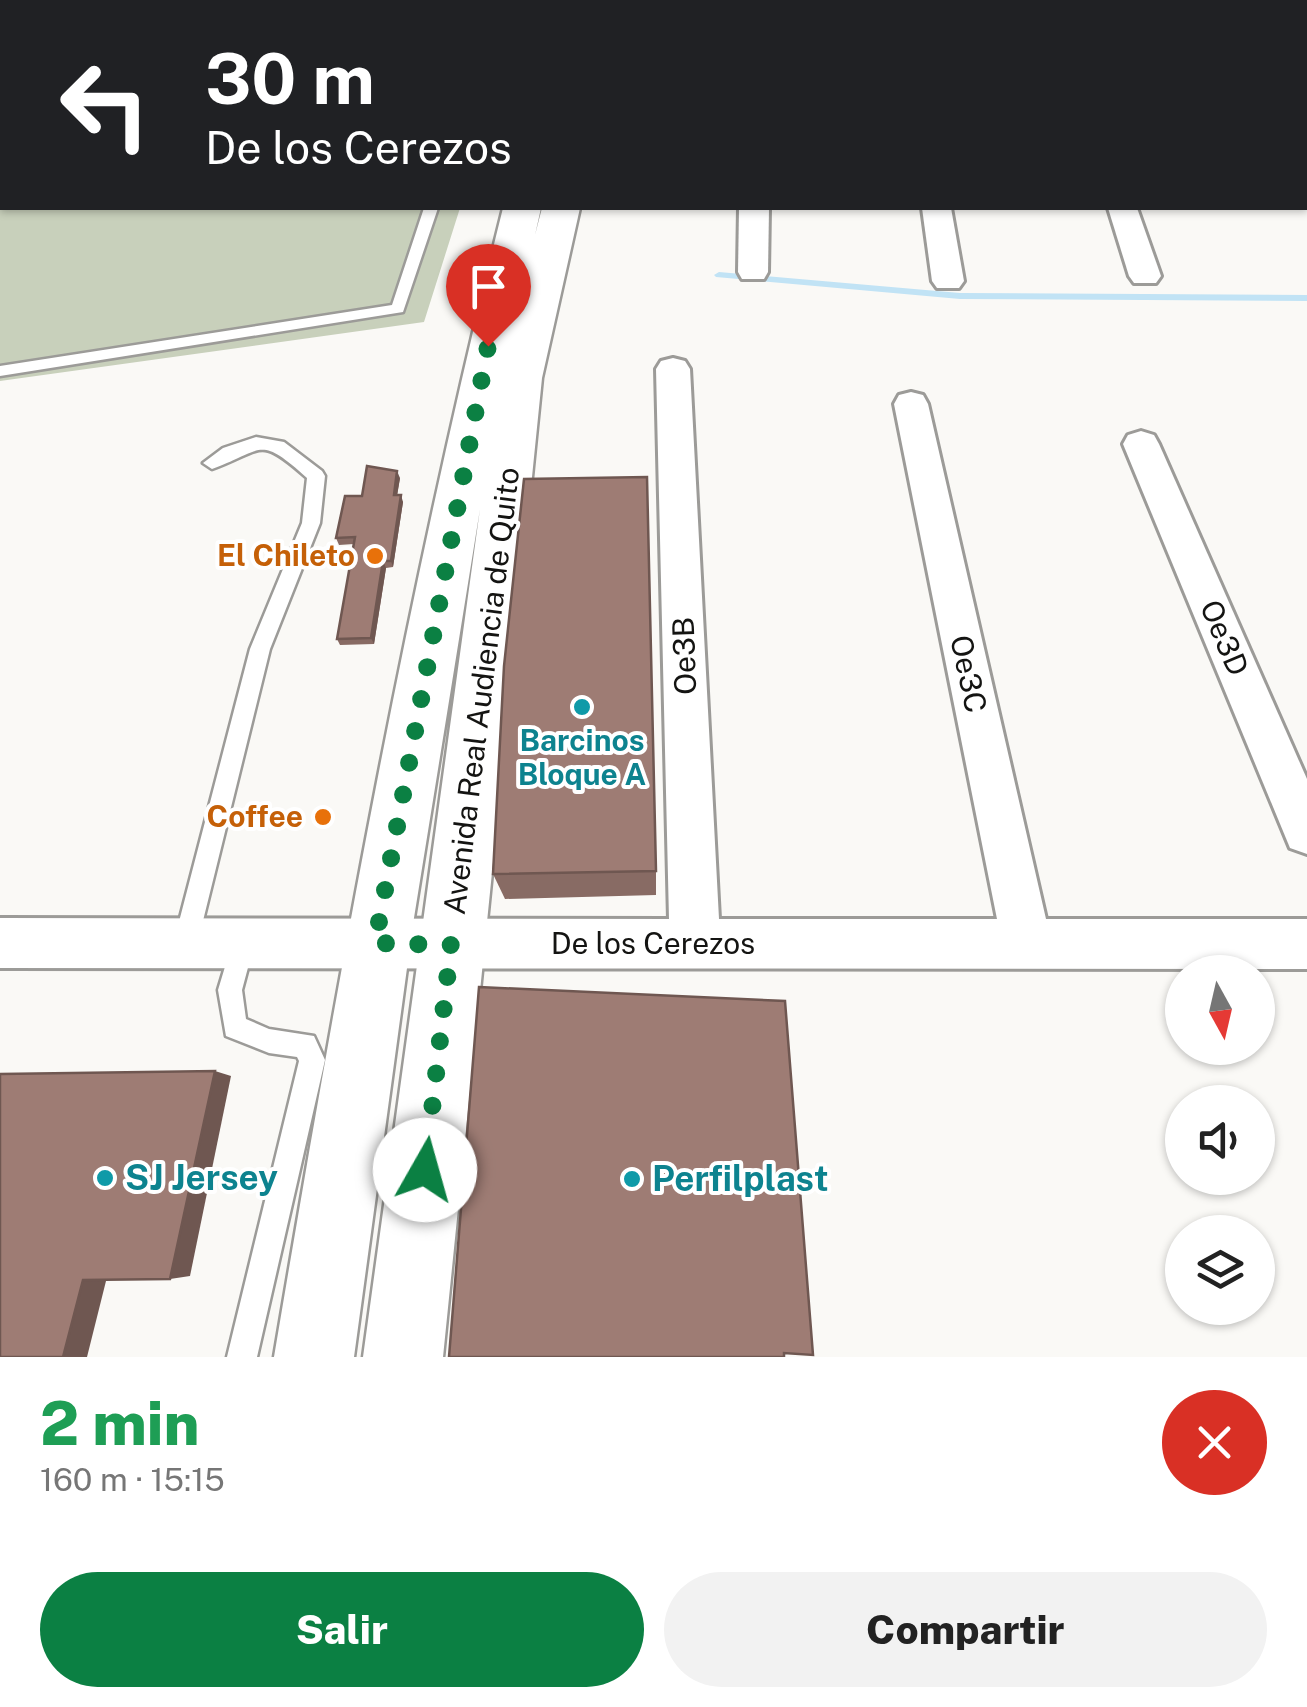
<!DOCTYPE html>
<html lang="es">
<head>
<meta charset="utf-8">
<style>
	:root { --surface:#fff; --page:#f2f2f2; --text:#222; --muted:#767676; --accent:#0b8043 }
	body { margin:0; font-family:"Public Sans",sans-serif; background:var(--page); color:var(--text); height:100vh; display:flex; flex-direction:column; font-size:38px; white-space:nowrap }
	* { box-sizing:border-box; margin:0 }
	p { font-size:32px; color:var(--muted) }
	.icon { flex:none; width:55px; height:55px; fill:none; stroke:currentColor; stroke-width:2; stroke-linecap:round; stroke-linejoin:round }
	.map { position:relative; height:1357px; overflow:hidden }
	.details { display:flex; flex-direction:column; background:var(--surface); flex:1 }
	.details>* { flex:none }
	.guide { position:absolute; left:0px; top:0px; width:1308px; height:210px; box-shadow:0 2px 8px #0004; background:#202124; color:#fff; overflow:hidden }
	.needle { width:65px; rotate:172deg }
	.fabs { position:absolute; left:1165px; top:955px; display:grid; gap:20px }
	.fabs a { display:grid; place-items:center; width:110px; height:110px; border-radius:50%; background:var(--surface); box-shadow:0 2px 8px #0004; font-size:50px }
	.pin { position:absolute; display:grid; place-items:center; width:85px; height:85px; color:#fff; margin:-102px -42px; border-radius:50% 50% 50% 0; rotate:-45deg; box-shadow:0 0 10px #0007 }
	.pin .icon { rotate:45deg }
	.me { position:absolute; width:110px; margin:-55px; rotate:7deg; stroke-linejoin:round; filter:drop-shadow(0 0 8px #0008) }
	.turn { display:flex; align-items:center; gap:35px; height:210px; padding:0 40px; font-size:45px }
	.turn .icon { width:130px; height:130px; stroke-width:2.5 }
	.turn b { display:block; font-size:70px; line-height:85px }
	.round { display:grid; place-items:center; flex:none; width:105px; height:105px; border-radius:52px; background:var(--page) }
	.headline { display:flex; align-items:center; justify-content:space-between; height:170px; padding:0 40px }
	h1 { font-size:60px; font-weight:800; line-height:75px; color:#1e9e55 }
	.action { display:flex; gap:20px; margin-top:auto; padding:20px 40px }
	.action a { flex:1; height:115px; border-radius:60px; background:var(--accent); color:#fff; font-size:40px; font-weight:800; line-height:115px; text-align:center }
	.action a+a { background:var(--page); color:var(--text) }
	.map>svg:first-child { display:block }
	.green { fill:#c8d0bb }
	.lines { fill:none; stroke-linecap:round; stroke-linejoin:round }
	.stream { fill:#c1e3f5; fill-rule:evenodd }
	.lane-casing { stroke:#9c9b98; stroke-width:5 }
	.street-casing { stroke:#9c9b98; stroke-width:6 }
	.secondary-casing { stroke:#9c9b98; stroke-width:5 }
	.lane { fill:#fff; fill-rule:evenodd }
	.street { fill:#fff; fill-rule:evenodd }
	.secondary { fill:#fff; fill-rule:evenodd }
	.wall { fill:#886b64 }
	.shaded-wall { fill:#6f5751 }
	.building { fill:#9e7c74; stroke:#6f5751; stroke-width:2.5 }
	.route { stroke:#0b8043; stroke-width:18; stroke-dasharray:0 32.4 }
	.food-dot { fill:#e8710a; stroke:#fff; stroke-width:4 }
	.culture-dot { fill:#0f9aa8; stroke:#fff; stroke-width:4 }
	.labels { text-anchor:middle; stroke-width:8; stroke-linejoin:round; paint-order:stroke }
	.food-label { font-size:30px; font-weight:bold; fill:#c56008; stroke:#fff; text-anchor:end }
	.street-label { font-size:30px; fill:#141412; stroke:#fff }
	.culture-label { font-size:30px; font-weight:bold; fill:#0d838f; stroke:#fff }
	.near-culture-label { font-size:35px; font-weight:bold; fill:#0d838f; stroke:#fff; text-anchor:start }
</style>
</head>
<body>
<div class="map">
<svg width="1307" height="1357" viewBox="0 0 1307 1357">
	<rect width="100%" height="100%" fill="#faf9f6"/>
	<polygon class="green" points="0,27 2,208 460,208 424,322 0,381"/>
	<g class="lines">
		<polygon class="stream" points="719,272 960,293 1307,295 1307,301 960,299 716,277 714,275"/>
		<defs>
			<g id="lane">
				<rect x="406" y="0" width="10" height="2"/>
				<polygon points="1186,0 1196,0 1197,2 1187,2"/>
				<polygon points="1202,0 1212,0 1213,2 1203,2"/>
				<polygon points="1300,0 1307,0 1307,7 1305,2"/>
				<rect x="0" y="36" width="2" height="6"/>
				<polygon points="424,208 438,208 403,312 0,376 0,366 392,305"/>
				<path d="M256 437 284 442 322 471 325 476 320 523 270 649 198 941 194 949 186 953 178 949 174 941 250 649 302 523 307 478C258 434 264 450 212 469L203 463 223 448Z"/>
				<polygon points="242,933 250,937 254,945 242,990 246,1019 269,1029 314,1036 325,1060 257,1357 227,1357 299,1061 297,1057 269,1053 226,1036 218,990 234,937"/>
			</g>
			<g id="street">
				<polygon points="1072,0 1096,0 1097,2 1074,2"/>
				<polygon points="1305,185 1307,186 1307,207 1305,206"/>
				<polygon points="739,208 769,208 768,272 764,279 742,279 738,272"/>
				<polygon points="922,208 951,208 964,281 959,288 937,288 932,281"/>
				<polygon points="1108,208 1137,208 1161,276 1156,283 1134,283 1129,276"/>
				<polygon points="673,358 685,361 690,369 719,919 997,919 894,404 899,395 911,392 923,395 928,404 1046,919 1307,919 1307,969 0,968 0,918 669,919 656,369 661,361"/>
				<polygon points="1141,431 1154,435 1159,444 1307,779 1307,854 1290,848 1123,444 1128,435"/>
			</g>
			<g id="secondary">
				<rect x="0" y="10" width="2" height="18"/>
				<rect x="1305" y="21" width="2" height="19"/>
				<path d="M503 208H541L535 235 542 208H580L542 378 443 1357H363L480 509 413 924 354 1357H274C339 971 408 588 503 208Z"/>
			</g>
		</defs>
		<use href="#lane" class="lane-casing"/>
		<use href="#street" class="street-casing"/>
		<use href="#secondary" class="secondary-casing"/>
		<use href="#lane" class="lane"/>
		<use href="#street" class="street"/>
		<use href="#secondary" class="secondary"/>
	</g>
	<g class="wall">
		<polygon points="516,0 554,0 553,2 517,2"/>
		<polygon points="400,478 397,495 403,502 393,567 386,568 374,644 340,645 337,639 354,544 339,545 336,538 362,496"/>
		<polygon points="656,871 656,895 505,899 493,874"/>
	</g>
	<g class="shaded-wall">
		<polygon points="397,471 400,478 396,502 394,495"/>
		<polygon points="401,495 403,502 393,567 391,561"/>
		<polygon points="383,561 386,568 374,644 371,638"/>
		<polygon points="215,1071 231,1076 190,1276 170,1279"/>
		<polygon points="107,1277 87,1357 63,1357 83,1280"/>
	</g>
	<g class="building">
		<polygon points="367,466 397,471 394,495 401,495 391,561 383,561 371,638 337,639 355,537 336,538 345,496 362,496"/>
		<polygon points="647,477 656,871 493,874 504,666 524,479"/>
		<polygon points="479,987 785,1001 813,1355 784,1353 784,1357 449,1357"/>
		<polygon points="215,1071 170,1279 83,1280 63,1357 0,1357 0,1074"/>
	</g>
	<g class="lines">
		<polyline class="route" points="425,1170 451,945 375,943 488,346"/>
	</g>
	<g class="food-dot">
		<circle cx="375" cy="556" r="10"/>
		<circle cx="323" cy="817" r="10"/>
	</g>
	<g class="culture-dot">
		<circle cx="582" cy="707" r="10"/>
		<circle cx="105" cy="1178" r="10"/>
		<circle cx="632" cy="1179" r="10"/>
	</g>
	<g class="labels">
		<g class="food-label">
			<text x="355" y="566">El Chileto</text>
			<text x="303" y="827">Coffee</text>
		</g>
		<g class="street-label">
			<text transform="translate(1224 638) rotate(67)" y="10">Oe3D</text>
			<text transform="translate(685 656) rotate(-92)" y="10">Oe3B</text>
			<text transform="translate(968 674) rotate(78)" y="10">Oe3C</text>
			<text transform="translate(482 691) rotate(-83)" y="10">Avenida Real Audiencia de Quito</text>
			<text x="653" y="954">De los Cerezos</text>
		</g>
		<g class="culture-label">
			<text x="582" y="751">Barcinos<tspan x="582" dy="34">Bloque A</tspan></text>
		</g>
		<g class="near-culture-label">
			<text x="125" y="1190">SJ Jersey</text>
			<text x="652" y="1191">Perfilplast</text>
		</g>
	</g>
</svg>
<div class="fabs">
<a><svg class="needle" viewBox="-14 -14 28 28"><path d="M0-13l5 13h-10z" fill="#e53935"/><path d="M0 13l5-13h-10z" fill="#767676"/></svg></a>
<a><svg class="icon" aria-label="sound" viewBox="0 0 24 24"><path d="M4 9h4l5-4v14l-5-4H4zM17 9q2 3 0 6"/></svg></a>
<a><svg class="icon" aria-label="layers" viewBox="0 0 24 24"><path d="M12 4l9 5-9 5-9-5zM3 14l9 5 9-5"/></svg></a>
</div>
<div class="pin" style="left:488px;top:346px;background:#d93025"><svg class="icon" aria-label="arrive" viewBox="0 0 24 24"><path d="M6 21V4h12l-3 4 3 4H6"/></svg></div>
<svg class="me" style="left:425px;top:1170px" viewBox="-20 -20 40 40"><circle r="19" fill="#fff"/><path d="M0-13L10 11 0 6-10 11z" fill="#0b8043"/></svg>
<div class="guide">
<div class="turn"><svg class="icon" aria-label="left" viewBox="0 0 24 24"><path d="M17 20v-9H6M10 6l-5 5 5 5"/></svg><div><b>30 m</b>De los Cerezos</div></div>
</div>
</div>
<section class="details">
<div class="headline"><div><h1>2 min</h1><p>160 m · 15:15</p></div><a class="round" style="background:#d93025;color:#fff"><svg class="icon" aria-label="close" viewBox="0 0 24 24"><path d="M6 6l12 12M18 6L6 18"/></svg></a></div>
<div class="action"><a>Salir</a><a>Compartir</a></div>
</section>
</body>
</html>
